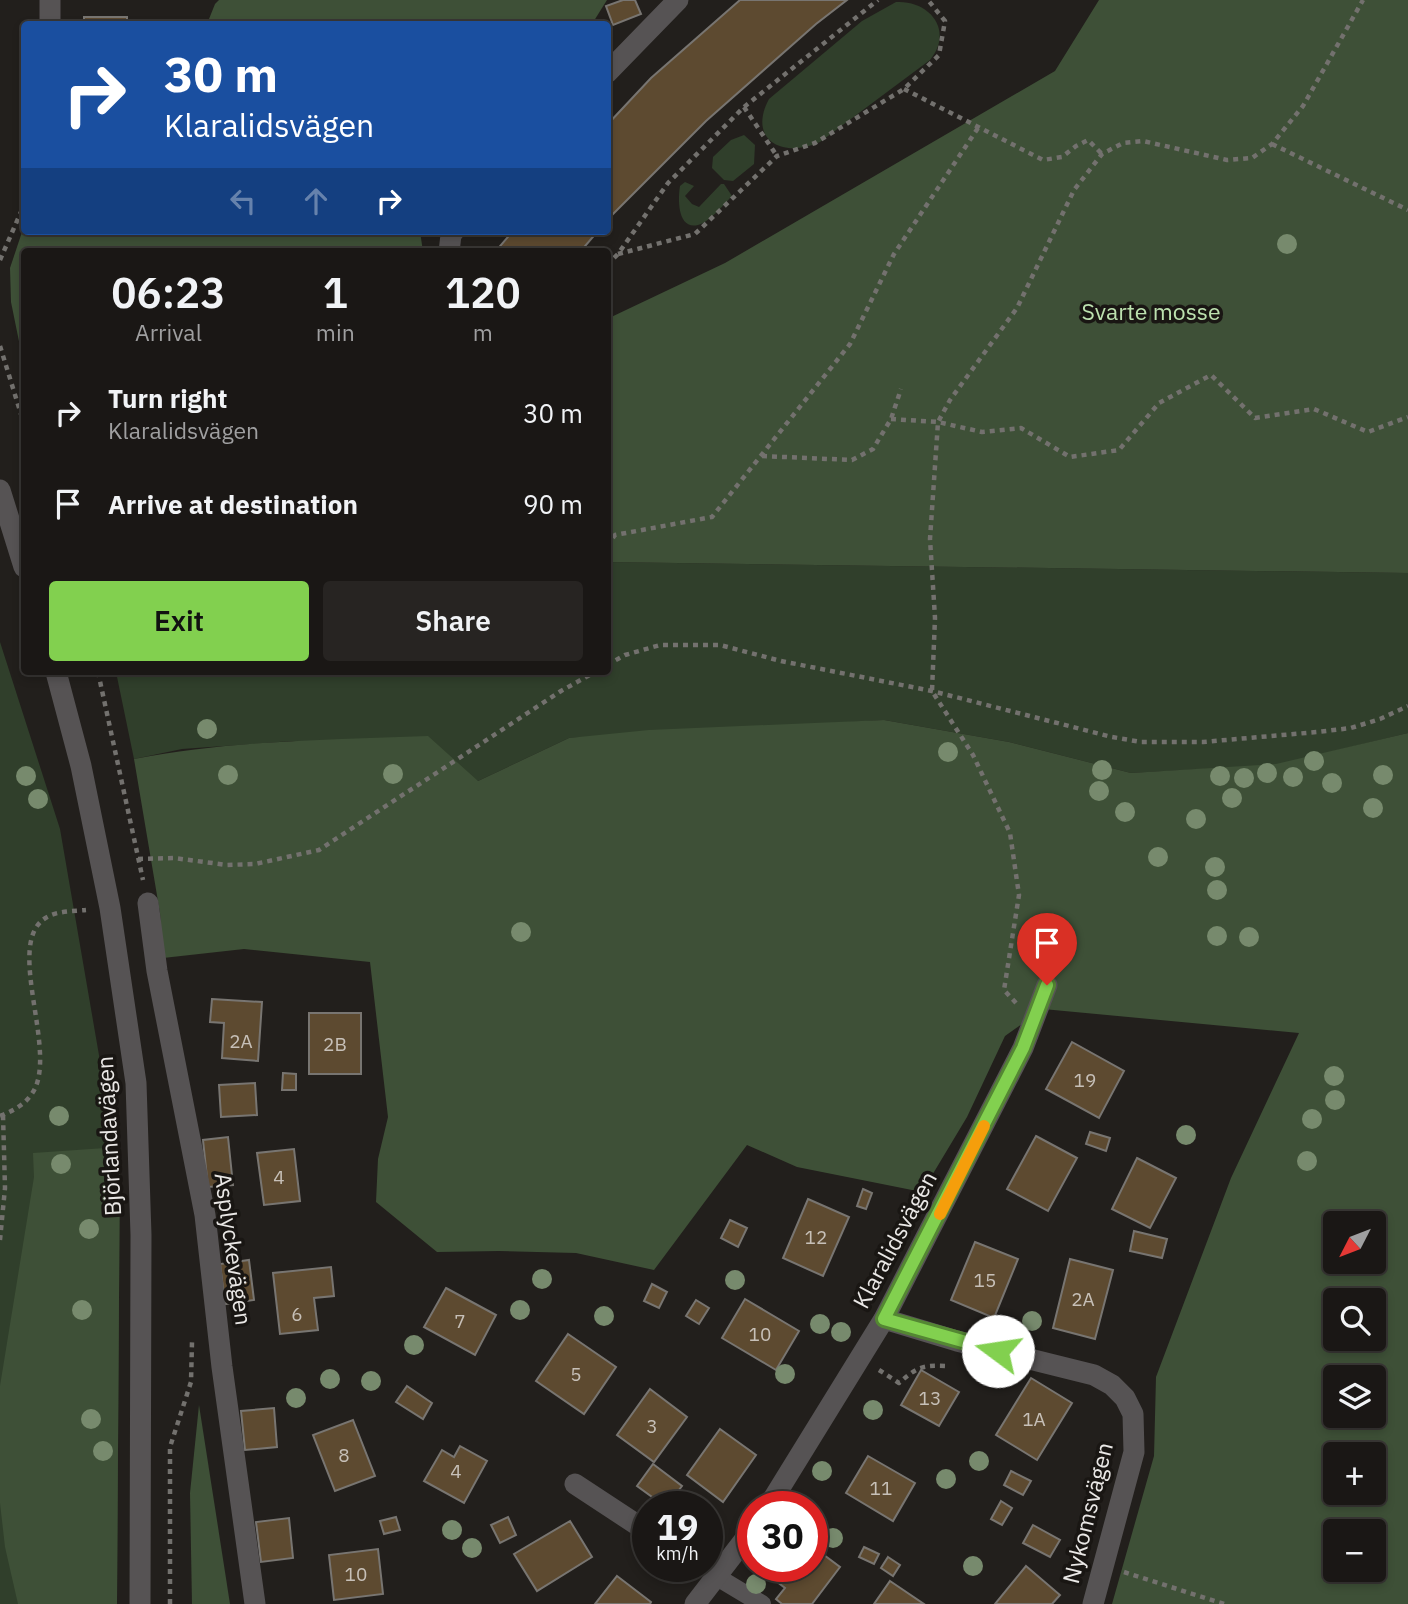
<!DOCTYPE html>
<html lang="en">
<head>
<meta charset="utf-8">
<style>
	:root { --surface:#1a1715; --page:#272422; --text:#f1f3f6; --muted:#9f9fa0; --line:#383634; --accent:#82d04f }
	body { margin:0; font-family:"IBM Plex Sans",sans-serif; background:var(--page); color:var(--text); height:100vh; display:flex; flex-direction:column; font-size:26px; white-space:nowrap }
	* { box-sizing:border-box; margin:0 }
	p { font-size:23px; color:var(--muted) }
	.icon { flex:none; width:38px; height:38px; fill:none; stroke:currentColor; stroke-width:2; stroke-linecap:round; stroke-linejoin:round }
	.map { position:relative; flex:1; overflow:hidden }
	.panel { position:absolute; left:21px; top:248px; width:590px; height:427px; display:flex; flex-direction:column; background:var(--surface); border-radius:7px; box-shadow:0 4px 10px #0003,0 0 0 2px var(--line) }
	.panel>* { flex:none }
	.guide { position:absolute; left:21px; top:21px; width:590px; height:214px; border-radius:7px; box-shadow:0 4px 10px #0003,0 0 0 2px var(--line); background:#1a4fa0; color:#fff; overflow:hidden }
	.needle { width:46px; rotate:228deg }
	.tools { position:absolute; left:1323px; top:1211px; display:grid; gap:14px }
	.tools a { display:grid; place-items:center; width:63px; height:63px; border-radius:7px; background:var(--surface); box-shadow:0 4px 10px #0003,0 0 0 2px var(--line); font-size:35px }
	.speed { position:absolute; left:632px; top:1491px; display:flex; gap:14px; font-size:35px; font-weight:700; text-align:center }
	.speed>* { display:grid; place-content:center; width:91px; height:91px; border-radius:50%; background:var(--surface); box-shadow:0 4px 10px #0003,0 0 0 2px var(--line); line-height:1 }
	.speed small { font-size:18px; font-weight:400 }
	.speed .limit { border:10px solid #d22; background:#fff; color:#111 }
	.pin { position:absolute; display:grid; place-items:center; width:60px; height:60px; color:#fff; margin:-72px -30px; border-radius:50% 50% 50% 0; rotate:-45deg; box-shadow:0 0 7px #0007 }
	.pin .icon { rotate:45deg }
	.me { position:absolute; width:77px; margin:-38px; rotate:284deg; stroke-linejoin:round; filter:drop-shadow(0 0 5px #0008) }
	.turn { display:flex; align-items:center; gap:24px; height:147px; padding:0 28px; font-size:32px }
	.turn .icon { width:91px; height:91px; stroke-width:2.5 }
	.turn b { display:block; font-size:49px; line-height:60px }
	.lanes { display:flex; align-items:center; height:66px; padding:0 28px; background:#0003; justify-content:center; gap:35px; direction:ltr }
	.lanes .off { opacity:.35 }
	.eta { display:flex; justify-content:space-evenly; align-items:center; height:119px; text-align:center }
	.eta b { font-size:42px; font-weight:600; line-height:49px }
	.primary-button { display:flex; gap:14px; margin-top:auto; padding:14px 28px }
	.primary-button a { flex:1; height:80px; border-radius:7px; background:var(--accent); color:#111; font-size:28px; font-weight:600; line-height:80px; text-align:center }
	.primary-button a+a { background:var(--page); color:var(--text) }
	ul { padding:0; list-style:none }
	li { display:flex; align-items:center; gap:21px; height:91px; padding:0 28px }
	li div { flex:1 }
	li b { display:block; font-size:26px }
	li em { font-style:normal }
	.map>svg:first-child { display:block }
	.green { fill:#303f2b }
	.forest { fill:#3e5037; fill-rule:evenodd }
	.building { fill:#5d4a30; stroke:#787571; stroke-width:2 }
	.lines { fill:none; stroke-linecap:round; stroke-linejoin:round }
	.path { stroke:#73716e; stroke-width:4.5; stroke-dasharray:5 5; stroke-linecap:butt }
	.service { stroke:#565354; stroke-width:18 }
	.minor { stroke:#565354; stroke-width:21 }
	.tertiary { stroke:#565354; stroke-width:21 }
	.tree { fill:#778a6d }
	.route-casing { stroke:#548733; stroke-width:18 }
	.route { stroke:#82d04f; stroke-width:12 }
	.slow { stroke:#f59e0b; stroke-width:12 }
	.labels { text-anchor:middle; stroke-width:7; stroke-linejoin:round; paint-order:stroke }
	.number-label { font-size:19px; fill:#c7c0b8 }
	.park-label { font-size:23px; fill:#bce1af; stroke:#191613 }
	.street-label { font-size:23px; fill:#eae8e6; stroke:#191613 }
</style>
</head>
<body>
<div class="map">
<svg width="1408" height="1604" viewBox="0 0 1408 1604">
	<rect width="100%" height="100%" fill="#221f1c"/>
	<g class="green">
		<path d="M896 2C930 0 954 31 930 60L820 142C783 159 747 140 769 99L862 21Z"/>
		<polygon points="744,135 755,145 754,164 733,181 724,180 712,168 713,157 731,140"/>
		<path d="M685 182 694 186 685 196 692 204 699 207 721 184H724L732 196C724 204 710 222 698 225 677 230 678 198 680 186Z"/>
		<polygon points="607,562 1408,573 1408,733 1276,765 1131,773 1009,742 884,720 569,738 478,781 293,741 182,749 134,759 116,672 607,672"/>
		<polygon points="0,642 60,829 100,1061 120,1147 117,1604 0,1604"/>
	</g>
	<g class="forest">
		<polygon points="219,0 607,0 592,24 207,24 215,4"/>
		<polygon points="1099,0 1408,0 1408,573 607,562 607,319 725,263 1055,71"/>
		<polygon points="24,226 24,231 420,231 423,252 24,252 24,366 11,302 10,268"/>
		<path d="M884 720 1009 742 1131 773 1276 764 1408 733V1604H1112L1154 1456 1156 1377 1231 1178 1299 1033 1043 1009 1005 1036 967 1117 922 1192 797 1167 747 1145 654 1270 576 1253 499 1251 437 1252 376 1202 378 1159 388 1117 370 962 244 949 163 958 160 913 134 759C230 740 330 740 428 736L478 781 569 738 649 730ZM1335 1223H1374V1262H1335ZM1335 1300H1374V1339H1335ZM1335 1377H1374V1416H1335ZM1335 1454H1374V1493H1335ZM1335 1531H1374V1570H1335Z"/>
		<polygon points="120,1147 117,1604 18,1604 5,1547 0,1503 0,1386 34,1177 33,1153"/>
		<polygon points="199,1405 230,1604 192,1604 190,1493"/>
	</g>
	<g class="building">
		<polygon points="623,0 635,0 641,14 613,25 606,6"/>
		<polygon points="740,0 847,0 816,24 706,121 607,220 607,125 651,78"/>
		<rect x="84" y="17" width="43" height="7"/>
		<polygon points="513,231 598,231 580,252 495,252"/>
		<polygon points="212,999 262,1002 258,1061 222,1058 224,1023 210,1022"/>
		<rect x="309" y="1013" width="52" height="61"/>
		<polygon points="1072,1042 1124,1071 1099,1118 1046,1089"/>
		<polygon points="283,1073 296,1074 296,1090 282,1090"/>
		<polygon points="255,1083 257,1115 221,1117 219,1085"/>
		<polygon points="1090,1132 1110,1138 1106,1151 1086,1144"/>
		<polygon points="1036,1136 1077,1158 1048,1211 1007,1189"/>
		<polygon points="228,1137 233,1185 208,1187 203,1140"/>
		<polygon points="294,1149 300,1201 264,1205 257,1153"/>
		<polygon points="1137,1158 1176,1178 1150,1228 1112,1209"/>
		<polygon points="863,1189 872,1193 866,1209 857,1206"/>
		<polygon points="808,1199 849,1217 823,1276 783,1258"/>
		<polygon points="730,1220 747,1228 738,1247 721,1238"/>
		<polygon points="1134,1231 1167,1239 1162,1258 1130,1251"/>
		<polygon points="975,1242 1018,1259 994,1318 951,1300"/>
		<polygon points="1070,1259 1113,1270 1095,1339 1053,1328"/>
		<polygon points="249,1260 254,1300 225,1304 220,1264"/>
		<polygon points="331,1267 334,1296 314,1298 318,1330 280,1334 273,1273"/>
		<polygon points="652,1284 667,1292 659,1308 644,1301"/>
		<polygon points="446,1288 496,1315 475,1355 424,1327"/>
		<polygon points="745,1299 799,1331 776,1370 722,1338"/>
		<polygon points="696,1300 709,1308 699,1324 686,1316"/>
		<polygon points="568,1334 616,1367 584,1414 536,1381"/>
		<polygon points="921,1370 959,1392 939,1426 901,1405"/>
		<polygon points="1031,1378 1072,1403 1037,1460 996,1435"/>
		<polygon points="407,1386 432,1403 423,1419 396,1402"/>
		<polygon points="650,1389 687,1417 654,1462 617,1435"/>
		<polygon points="274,1408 277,1447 245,1450 241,1411"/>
		<polygon points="353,1420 375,1476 335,1491 313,1435"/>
		<polygon points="720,1429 756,1455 723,1502 687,1475"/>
		<polygon points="460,1446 487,1461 464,1503 424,1481 442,1450 454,1457"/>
		<polygon points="868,1456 915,1483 893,1521 846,1493"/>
		<polygon points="653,1464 682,1486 666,1507 637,1486"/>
		<polygon points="1011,1471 1031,1481 1023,1495 1004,1485"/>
		<polygon points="1001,1501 1012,1508 1002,1525 991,1519"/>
		<polygon points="396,1517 400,1530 384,1534 380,1521"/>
		<polygon points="508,1517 516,1535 500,1543 491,1525"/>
		<polygon points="289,1518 293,1558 261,1562 256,1522"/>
		<polygon points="570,1521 592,1557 537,1591 514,1554"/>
		<polygon points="1033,1525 1060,1540 1050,1557 1023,1543"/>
		<polygon points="812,1546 840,1567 812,1604 782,1604 776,1599 785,1588 776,1581 788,1566 812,1566"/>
		<polygon points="864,1547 879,1554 874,1564 859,1557"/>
		<polygon points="378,1549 383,1594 334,1600 329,1555"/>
		<polygon points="888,1557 900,1565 893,1576 881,1568"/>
		<polygon points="1026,1566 1060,1595 1052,1604 995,1604"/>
		<polygon points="617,1576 651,1602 650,1604 595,1604"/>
		<polygon points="890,1581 924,1604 874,1604"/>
	</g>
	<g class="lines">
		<g class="path">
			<polyline points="904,89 1043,160 1062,157 1076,146 1088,140 1102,154"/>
			<polyline points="744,107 777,156"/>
			<polyline points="1272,144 1408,210"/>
			<polyline points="120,252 123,246"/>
			<polyline points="618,254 695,234 777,156 815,143 904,89 939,55 945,21 928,0"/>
			<polyline points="0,260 24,205"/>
			<polyline points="607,265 618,254 668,183 744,107 878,0"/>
			<polyline points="0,346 24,424"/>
			<polyline points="891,419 938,422 982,432 1021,428 1070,457 1119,450 1159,403 1211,375 1255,418 1314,409 1368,432 1408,417"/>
			<polyline points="762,456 852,460 873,449 891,419 901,389"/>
			<polyline points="607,546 615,535 712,517 850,344 894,254 978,128"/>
			<polyline points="607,665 625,655 660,645 720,645 781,661 932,691 1112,737 1141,742 1203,742 1317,732 1351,728 1380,719 1408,706"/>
			<polyline points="98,672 143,880"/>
			<polyline points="138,859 174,858 227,865 255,864 319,850 561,691 595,672"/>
			<polyline points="1016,1003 1004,990 1019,895 1010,833 973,755 932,691 935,618 930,539 938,422 950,400 1017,308 1074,190 1102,154 1123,143 1143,141 1227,160 1252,158 1272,144 1303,106 1363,0"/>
			<path d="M0 1116C12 1111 23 1106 31 1095 62 1055 0 939 49 916 59 911 75 911 86 910"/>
			<polyline points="0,1240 5,1188 3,1115"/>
			<path d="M879 1370 899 1383C917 1367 922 1365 946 1366"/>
			<polyline points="1124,1572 1224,1604"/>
			<polyline points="170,1604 170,1447 191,1382 192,1342"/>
		</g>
		<polyline class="service" points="717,1577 762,1604"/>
		<g class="minor">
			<polyline points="50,0 50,24"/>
			<polyline points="607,73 678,0"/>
			<polyline points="449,252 451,235 454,231"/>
			<polyline points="148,903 157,971 205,1215 222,1367 255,1604"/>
			<polyline points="884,1319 957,1341 1094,1375 1112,1385 1125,1398 1133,1414 1134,1452 1093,1604"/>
			<polyline points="575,1484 648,1532"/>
			<polyline points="768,1507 884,1319 1023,1048 1047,985"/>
			<polyline points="695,1604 752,1530"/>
		</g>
		<g class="tertiary">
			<polyline points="0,490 24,567"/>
			<polyline points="56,672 81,766 110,908 136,1083 141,1235 140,1604"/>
		</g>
	</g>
	<g class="tree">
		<circle cx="1287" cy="244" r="10"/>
		<circle cx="207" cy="729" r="10"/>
		<circle cx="948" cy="752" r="10"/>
		<circle cx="1314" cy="761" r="10"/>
		<circle cx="1102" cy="770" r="10"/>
		<circle cx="1267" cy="773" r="10"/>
		<circle cx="393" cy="774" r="10"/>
		<circle cx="228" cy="775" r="10"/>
		<circle cx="1383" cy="775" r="10"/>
		<circle cx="26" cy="776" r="10"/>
		<circle cx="1220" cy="776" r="10"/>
		<circle cx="1293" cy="777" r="10"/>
		<circle cx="1244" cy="778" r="10"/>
		<circle cx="1332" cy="783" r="10"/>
		<circle cx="1099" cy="791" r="10"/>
		<circle cx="1232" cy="798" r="10"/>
		<circle cx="38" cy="799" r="10"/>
		<circle cx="1373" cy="808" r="10"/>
		<circle cx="1125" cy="812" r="10"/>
		<circle cx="1196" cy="819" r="10"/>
		<circle cx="1158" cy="857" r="10"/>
		<circle cx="1215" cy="867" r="10"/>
		<circle cx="1217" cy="890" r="10"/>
		<circle cx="521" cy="932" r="10"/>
		<circle cx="1217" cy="936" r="10"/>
		<circle cx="1249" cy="937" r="10"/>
		<circle cx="1334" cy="1076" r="10"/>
		<circle cx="1335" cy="1100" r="10"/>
		<circle cx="59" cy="1116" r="10"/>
		<circle cx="1312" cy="1119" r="10"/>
		<circle cx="1186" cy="1135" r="10"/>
		<circle cx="1307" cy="1161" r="10"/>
		<circle cx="61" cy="1164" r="10"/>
		<circle cx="89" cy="1229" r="10"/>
		<circle cx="542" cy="1279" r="10"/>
		<circle cx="735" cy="1280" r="10"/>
		<circle cx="82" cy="1310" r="10"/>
		<circle cx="520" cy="1310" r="10"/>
		<circle cx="604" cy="1316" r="10"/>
		<circle cx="1032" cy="1321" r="10"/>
		<circle cx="820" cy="1324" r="10"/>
		<circle cx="994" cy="1327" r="10"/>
		<circle cx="841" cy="1332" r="10"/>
		<circle cx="414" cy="1345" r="10"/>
		<circle cx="785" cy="1374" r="10"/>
		<circle cx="330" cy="1379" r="10"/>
		<circle cx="371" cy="1381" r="10"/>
		<circle cx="296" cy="1398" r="10"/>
		<circle cx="873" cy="1410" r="10"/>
		<circle cx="91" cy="1419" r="10"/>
		<circle cx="103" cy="1451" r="10"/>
		<circle cx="979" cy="1461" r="10"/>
		<circle cx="822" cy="1471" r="10"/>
		<circle cx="946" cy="1479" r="10"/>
		<circle cx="452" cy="1530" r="10"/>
		<circle cx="833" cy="1538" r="10"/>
		<circle cx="472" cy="1548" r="10"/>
		<circle cx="973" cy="1566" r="10"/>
		<circle cx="756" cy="1584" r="10"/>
	</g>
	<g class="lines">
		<defs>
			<polyline id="route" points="998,1351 884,1319 1023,1048 1047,985"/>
		</defs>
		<use href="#route" class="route-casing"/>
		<use href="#route" class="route"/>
		<polyline class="slow" points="940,1214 984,1126"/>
	</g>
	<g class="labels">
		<g class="number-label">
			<text x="241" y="1048">2A</text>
			<text x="335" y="1051">2B</text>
			<text x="1085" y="1087">19</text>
			<text x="279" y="1184">4</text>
			<text x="816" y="1244">12</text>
			<text x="985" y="1287">15</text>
			<text x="1083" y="1306">2A</text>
			<text x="297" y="1321">6</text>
			<text x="460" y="1328">7</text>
			<text x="760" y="1341">10</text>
			<text x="576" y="1381">5</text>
			<text x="930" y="1405">13</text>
			<text x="1034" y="1426">1A</text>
			<text x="652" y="1433">3</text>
			<text x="344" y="1462">8</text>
			<text x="456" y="1478">4</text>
			<text x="881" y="1495">11</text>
			<text x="356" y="1581">10</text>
		</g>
		<g class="park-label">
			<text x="1151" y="320">Svarte mosse</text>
		</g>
		<g class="street-label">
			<text transform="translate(109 1136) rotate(-93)" y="8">Björlandavägen</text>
			<text transform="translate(895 1240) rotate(-62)" y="8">Klaralidsvägen</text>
			<text transform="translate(233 1249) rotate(82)" y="8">Asplyckevägen</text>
			<text transform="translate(1088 1513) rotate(-76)" y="8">Nykomsvägen</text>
		</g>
	</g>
</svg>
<div class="tools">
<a><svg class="needle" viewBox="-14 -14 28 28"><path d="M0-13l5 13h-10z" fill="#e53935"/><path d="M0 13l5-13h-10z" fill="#9f9fa0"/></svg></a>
<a><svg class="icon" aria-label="search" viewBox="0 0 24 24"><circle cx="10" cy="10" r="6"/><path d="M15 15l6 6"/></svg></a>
<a><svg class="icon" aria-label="layers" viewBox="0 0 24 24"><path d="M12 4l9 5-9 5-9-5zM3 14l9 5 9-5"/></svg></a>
<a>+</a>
<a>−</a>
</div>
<div class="speed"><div>19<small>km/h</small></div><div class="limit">30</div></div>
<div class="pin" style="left:1047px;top:985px;background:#d93025"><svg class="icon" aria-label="arrive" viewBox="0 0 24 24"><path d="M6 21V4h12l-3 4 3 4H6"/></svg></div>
<svg class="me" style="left:998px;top:1351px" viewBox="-20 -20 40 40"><circle r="19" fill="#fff"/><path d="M0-13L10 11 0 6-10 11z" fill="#82d04f"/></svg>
<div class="guide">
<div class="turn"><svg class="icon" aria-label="right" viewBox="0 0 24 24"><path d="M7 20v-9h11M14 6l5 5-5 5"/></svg><div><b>30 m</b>Klaralidsvägen</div></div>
<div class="lanes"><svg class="icon off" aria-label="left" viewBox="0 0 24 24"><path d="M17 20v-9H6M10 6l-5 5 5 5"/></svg><svg class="icon off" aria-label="ahead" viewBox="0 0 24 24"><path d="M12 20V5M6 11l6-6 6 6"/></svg><svg class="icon" aria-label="right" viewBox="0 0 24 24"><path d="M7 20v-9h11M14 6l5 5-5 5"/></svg></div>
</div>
<section class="panel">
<div class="eta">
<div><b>06:23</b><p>Arrival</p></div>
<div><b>1</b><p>min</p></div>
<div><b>120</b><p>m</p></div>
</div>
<ul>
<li><svg class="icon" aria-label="right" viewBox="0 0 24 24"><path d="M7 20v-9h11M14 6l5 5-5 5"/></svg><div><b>Turn right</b><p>Klaralidsvägen</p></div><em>30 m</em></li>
<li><svg class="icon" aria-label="arrive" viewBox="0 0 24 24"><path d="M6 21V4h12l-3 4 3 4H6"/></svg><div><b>Arrive at destination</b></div><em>90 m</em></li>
</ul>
<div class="primary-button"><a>Exit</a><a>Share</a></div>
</section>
</div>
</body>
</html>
